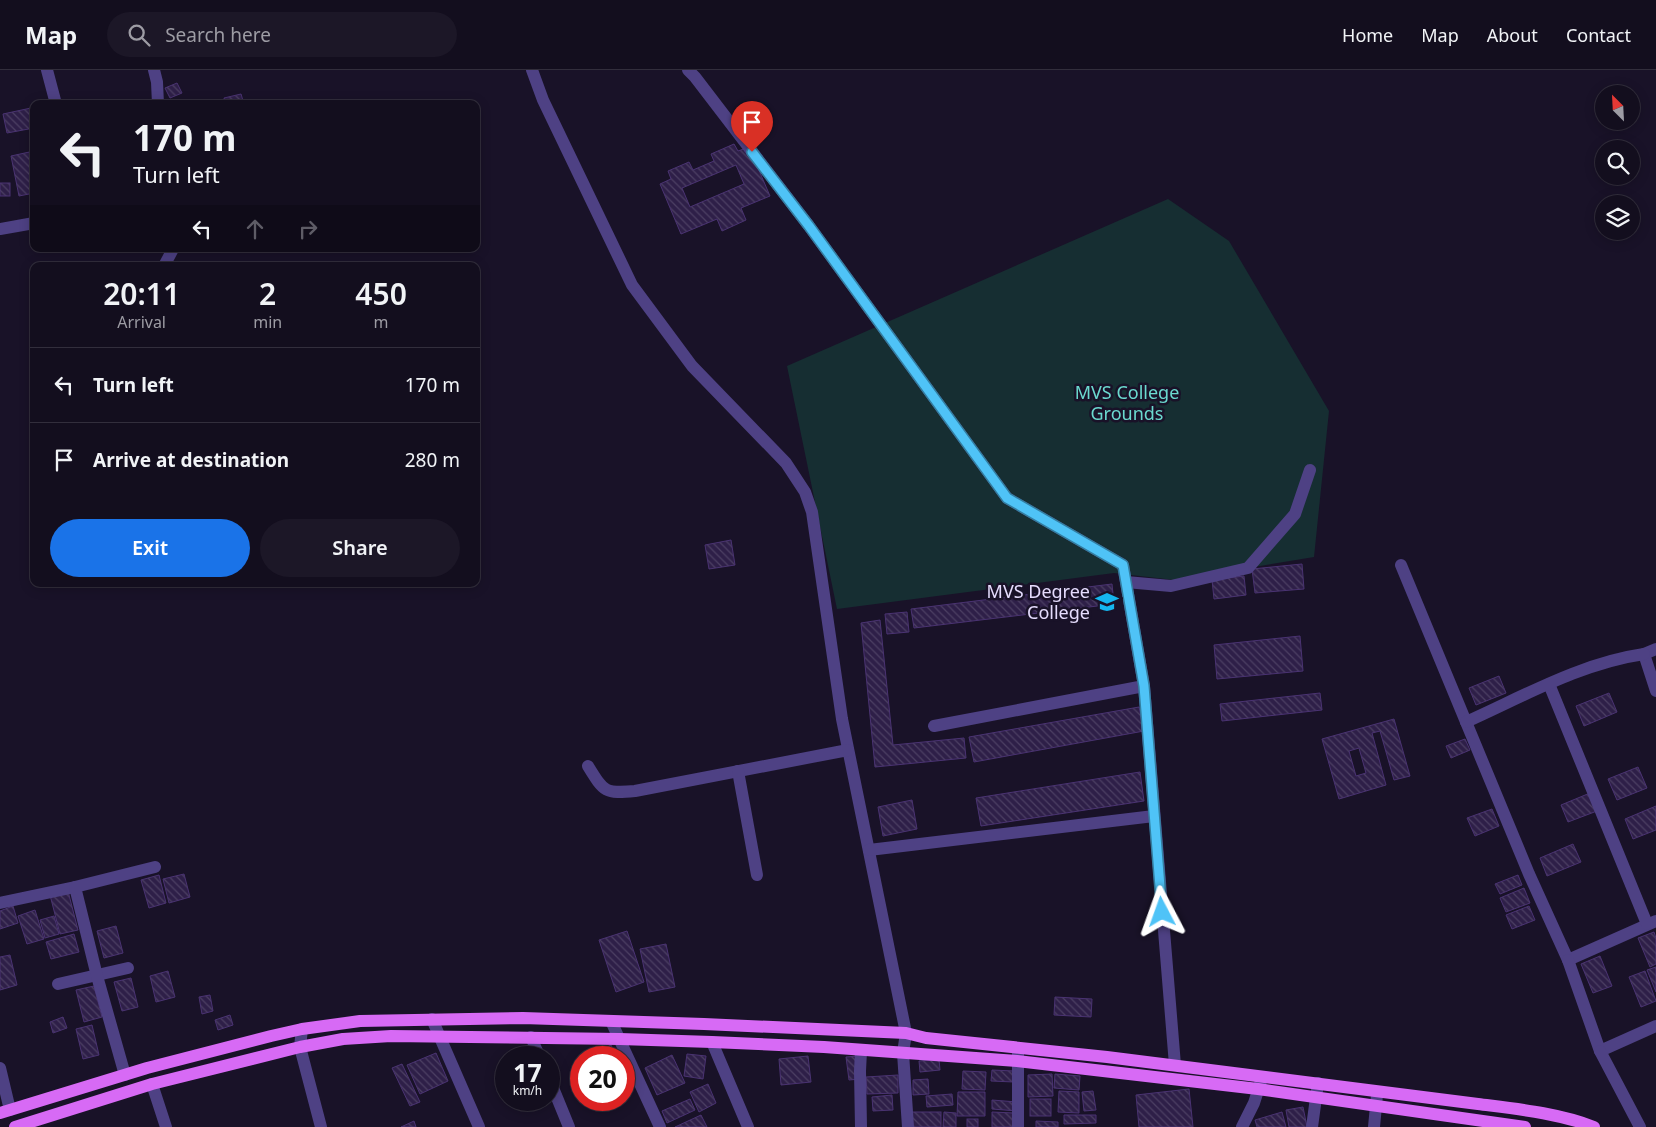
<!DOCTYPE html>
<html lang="en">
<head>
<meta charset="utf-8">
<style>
	:root { --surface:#130e1e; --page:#1c1727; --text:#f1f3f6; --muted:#9d9ca4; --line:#322e3c; --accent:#1a73e8 }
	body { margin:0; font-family:"Noto Sans",sans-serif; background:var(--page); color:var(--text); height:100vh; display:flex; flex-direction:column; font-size:19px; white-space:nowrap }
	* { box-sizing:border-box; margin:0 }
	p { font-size:16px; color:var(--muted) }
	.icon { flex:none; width:28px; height:28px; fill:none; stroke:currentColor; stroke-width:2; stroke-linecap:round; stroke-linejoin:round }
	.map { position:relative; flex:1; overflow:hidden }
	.drawer { position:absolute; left:30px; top:192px; width:450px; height:325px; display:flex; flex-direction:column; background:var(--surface); border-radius:10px; box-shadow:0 2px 12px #0003,0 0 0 1px var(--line) }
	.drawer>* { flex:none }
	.top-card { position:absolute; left:30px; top:30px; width:450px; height:152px; border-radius:10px; box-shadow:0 2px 12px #0003,0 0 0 1px var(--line); background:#130e1e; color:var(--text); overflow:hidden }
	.needle { width:32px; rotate:336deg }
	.fabs { position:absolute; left:1595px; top:15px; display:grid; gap:10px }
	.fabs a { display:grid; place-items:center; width:45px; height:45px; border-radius:50%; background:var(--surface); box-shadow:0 2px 12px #0003,0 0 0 1px var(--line); font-size:25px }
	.speed { position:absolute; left:495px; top:976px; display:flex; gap:10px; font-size:25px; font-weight:700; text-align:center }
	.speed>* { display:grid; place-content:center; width:65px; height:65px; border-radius:50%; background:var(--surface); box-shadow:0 2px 12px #0003,0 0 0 1px var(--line); line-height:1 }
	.speed small { font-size:12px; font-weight:400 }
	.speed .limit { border:8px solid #d22; background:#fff; color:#111 }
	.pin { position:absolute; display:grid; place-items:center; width:42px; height:42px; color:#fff; margin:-51px -21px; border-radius:50% 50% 50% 0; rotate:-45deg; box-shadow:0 0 5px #0007 }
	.pin .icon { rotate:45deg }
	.me { position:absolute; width:55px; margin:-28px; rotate:356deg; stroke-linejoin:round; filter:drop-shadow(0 0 4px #0008) }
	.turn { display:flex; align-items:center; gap:18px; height:105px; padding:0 20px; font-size:22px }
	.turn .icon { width:65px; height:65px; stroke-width:2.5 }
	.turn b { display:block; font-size:35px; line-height:42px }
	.lanes { display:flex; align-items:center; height:48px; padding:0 20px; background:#0003; justify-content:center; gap:25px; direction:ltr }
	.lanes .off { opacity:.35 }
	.eta { display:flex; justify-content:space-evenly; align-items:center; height:85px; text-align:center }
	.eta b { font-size:30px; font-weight:600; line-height:35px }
	.action { display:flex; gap:10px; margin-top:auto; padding:10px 20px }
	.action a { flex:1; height:58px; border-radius:30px; background:var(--accent); color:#fff; font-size:20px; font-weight:600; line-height:58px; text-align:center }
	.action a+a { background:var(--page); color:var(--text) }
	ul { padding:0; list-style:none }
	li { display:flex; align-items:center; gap:15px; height:75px; padding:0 20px; border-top:1px solid var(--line) }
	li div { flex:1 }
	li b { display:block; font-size:19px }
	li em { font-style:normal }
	header { display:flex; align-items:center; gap:30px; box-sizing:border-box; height:70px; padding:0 25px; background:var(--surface); border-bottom:1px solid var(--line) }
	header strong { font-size:24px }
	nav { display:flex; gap:28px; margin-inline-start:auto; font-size:18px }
	.search { width:350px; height:45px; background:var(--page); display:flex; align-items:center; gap:12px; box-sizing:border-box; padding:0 18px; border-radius:28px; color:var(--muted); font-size:19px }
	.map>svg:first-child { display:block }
	.green { fill:#162e32 }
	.building { fill:url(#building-back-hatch); stroke:#4a3372; fill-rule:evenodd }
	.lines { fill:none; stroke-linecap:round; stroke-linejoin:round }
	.minor { stroke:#4e4184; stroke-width:12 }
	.major { stroke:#d76af5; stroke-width:12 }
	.route-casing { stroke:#337fa1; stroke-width:12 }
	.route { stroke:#4fc3f7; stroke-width:9 }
	.labels { text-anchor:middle; stroke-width:5; stroke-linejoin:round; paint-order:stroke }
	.park-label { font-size:18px; fill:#6bd9cf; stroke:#191228 }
	.poi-label { font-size:18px; fill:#e5dcfd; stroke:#191228; text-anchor:end }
</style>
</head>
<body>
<header>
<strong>Map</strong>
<div class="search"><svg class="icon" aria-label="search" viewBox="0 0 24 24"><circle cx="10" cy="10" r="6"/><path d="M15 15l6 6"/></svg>Search here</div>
<nav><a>Home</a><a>Map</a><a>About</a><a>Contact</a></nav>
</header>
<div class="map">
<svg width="1656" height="1057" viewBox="0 0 1656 1057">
	<defs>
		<pattern id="building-back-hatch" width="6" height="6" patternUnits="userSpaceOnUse" patternTransform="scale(1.25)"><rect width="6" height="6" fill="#2e1f48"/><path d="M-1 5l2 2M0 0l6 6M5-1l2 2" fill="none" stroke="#4c3f63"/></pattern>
	</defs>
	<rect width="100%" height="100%" fill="#191228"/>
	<polygon class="green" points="1168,129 1229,171 1329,341 1314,487 1174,510 1114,503 837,539 787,296"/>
	<g class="building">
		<polygon points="177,13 182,23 170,28 165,18"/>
		<polygon points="241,24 244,34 225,34 224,28"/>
		<polygon points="31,38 34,58 7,63 3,44"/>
		<path d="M734 74 738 81 749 77 770 126 741 138 746 150 722 161 717 149 681 164 660 114 671 109 668 101 689 92 693 100 714 91 711 84ZM736 95 744 114 690 137 682 118Z"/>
		<polygon points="34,81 34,123 19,126 11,86"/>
		<rect x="0" y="113" width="10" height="13"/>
		<polygon points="731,470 735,495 709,499 705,475"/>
		<polygon points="1302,494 1304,519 1255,523 1252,499"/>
		<polygon points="1244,506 1246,525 1214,529 1212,510"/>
		<polygon points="1112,514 1114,534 914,558 911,539"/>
		<polygon points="907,542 909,562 887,564 885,544"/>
		<polygon points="880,550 893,675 964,668 966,688 875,697 861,553"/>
		<polygon points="1300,566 1303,601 1217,609 1214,575"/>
		<polygon points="1499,606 1506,623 1476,635 1469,618"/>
		<polygon points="1320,623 1322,640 1222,651 1220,634"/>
		<polygon points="1609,623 1617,642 1584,656 1576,636"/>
		<polygon points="1139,637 1144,661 974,692 969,667"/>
		<path d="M1394 649 1410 706 1394 710 1380 661 1372 663 1386 715 1339 729 1322 669ZM1359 678 1366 703 1356 706 1349 681Z"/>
		<polygon points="1465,669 1470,680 1451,688 1446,676"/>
		<polygon points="1638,697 1647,718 1617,730 1608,709"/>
		<polygon points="1140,702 1144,731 981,756 976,728"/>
		<polygon points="1590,723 1597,741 1568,752 1561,735"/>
		<polygon points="912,730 917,759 883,766 878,737"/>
		<polygon points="1656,736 1656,760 1633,769 1625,749"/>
		<polygon points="1492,739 1499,756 1475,766 1467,748"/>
		<polygon points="1573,774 1581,792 1547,806 1540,788"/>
		<polygon points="184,804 190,827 169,833 163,809"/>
		<polygon points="159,805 166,833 149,838 141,810"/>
		<polygon points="1518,805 1522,815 1500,824 1495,814"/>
		<polygon points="1524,818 1530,833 1506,842 1500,828"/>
		<polygon points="68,821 78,860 60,864 50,825"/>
		<polygon points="13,836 18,853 0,859 0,841"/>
		<polygon points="1529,836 1535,850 1512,859 1506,845"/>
		<polygon points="35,840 44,869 27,874 18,846"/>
		<polygon points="54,846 59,864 45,868 40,850"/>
		<polygon points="116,856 123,883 104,888 97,861"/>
		<polygon points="627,861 644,912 616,922 599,870"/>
		<polygon points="1654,862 1656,868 1656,894 1650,897 1638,868"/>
		<polygon points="74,864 79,882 51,889 46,872"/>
		<polygon points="666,874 675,917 649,922 640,879"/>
		<polygon points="10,885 17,915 0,920 0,887"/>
		<polygon points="1600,886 1612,916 1593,923 1581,894"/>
		<polygon points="1656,897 1656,922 1647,900"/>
		<polygon points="168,901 175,927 156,932 150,906"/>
		<polygon points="1645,901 1656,931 1641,937 1629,907"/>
		<polygon points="131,908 138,937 122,941 114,912"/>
		<polygon points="94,916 102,947 84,952 76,920"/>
		<polygon points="210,925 213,941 202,944 199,927"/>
		<polygon points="1055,927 1092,929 1091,947 1054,945"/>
		<polygon points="230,945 233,955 218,960 215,950"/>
		<polygon points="63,947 67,958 53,963 50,952"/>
		<polygon points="92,955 99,985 83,989 76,959"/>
		<polygon points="611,975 616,988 597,988 595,983"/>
		<polygon points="436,983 448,1011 420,1024 407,995"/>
		<polygon points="687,984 706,986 703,1009 684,1006"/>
		<polygon points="672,985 685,1013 657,1025 645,998"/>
		<polygon points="808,986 811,1012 781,1015 779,989"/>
		<polygon points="858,986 860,1009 849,1010 846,987"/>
		<polygon points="939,989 940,1000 920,1002 919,991"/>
		<polygon points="402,994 420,1032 410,1036 392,998"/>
		<polygon points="992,1000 1014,1001 1014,1012 991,1011"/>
		<polygon points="963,1001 986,1002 985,1020 962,1019"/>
		<polygon points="625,1002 633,1019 624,1023 624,1003"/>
		<polygon points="1052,1004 1053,1026 1028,1027 1028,1005"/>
		<polygon points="1055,1004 1080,1006 1079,1020 1054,1018"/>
		<polygon points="898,1005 898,1023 867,1024 866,1007"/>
		<polygon points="928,1009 929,1024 913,1025 913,1010"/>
		<polygon points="708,1014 716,1033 699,1042 690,1022"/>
		<polygon points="1189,1019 1193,1057 1139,1057 1136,1025"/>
		<polygon points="1059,1021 1079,1022 1079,1043 1058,1042"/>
		<polygon points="1093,1021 1096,1040 1084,1041 1082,1022"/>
		<polygon points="958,1022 985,1022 985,1046 957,1046"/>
		<polygon points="952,1024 953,1035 927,1037 926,1026"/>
		<polygon points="892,1025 893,1040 873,1041 872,1027"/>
		<polygon points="690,1029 695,1040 667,1053 662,1041"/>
		<rect x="1030" y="1029" width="21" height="17"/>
		<polygon points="992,1030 1017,1032 1017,1041 992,1039"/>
		<polygon points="1303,1037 1307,1057 1289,1057 1286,1040"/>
		<rect x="911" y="1042" width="30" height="15"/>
		<polygon points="944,1042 956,1043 956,1057 943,1057"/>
		<polygon points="992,1042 1014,1043 1014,1057 992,1057"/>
		<polygon points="1282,1042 1286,1057 1257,1057 1255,1050"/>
		<polygon points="701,1045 707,1057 675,1057"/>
		<polygon points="1064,1045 1096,1045 1096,1053 1064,1054"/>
		<rect x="967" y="1049" width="11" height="8"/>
		<polygon points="414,1051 416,1057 401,1057"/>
		<polygon points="1036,1051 1058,1052 1058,1057 1036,1057"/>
	</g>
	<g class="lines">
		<g class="minor">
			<polyline points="47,0 56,34"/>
			<polyline points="154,0 157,12 158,34"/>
			<polyline points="532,0 543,30 632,215 692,296 786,393 805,422 812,442 842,649 906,963 903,983 908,1057"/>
			<polyline points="688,0 695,7 809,156 1007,428 1123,495 1144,616 1175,995"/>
			<polyline points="0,159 34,153"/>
			<polyline points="164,196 173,179"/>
			<polyline points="1401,495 1529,804 1568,890 1656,851"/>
			<polyline points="1126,512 1171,516 1248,498 1295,444 1310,400"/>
			<polyline points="1656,579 1644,584 1656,621"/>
			<polyline points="1549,614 1647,854"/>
			<path d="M1466 652C1524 626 1581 593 1644 584"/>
			<polyline points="934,656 1144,616"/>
			<path d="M588 696C604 722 605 724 635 721L848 680"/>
			<polyline points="738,701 757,805"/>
			<polyline points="869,780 1154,746"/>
			<polyline points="0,833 75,817"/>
			<polyline points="1568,890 1600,981 1656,956"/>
			<polyline points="58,914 128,898"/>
			<polyline points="432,949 479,1057"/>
			<polyline points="611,951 660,1057"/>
			<polyline points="302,959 300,977 321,1057"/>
			<polyline points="531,967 540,988"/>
			<polyline points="712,972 748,1057"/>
			<polyline points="1018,980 1018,1057"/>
			<polyline points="1600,981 1640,1057"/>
			<polyline points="0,998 10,1040"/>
			<polyline points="125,1005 97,906 75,817 155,797"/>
			<polyline points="549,1008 569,1057"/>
			<polyline points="152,1014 166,1057"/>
			<polyline points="861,1057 860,1001 861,981"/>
			<polyline points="1242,1057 1254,1033 1261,1011"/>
			<polyline points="1312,1057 1318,1013"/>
			<polyline points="1374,1057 1377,1025"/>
		</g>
		<g class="major">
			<path d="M0 1043 147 998 271 966 302 959 360 951 523 948 704 954 906 963 926 968 1107 987 1478 1034C1517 1039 1558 1043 1594 1057"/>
			<polyline points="15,1057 152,1014 300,977 343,969 391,966 620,969 712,972 824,977 1017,991 1258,1019 1525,1057"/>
		</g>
	</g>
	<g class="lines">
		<defs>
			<polyline id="route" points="752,82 809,156 1007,428 1123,495 1144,616 1162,842"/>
		</defs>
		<use href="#route" class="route-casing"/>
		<use href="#route" class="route"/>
	</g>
	<defs>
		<symbol id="university-bare" viewBox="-9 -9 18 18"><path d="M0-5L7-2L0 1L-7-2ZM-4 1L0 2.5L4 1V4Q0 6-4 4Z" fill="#15b6ef" stroke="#191228" stroke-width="2.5" paint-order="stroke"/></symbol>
	</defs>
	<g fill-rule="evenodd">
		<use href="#university-bare" x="1091" y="516" width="32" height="32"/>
	</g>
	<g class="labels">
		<g class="park-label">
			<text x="1127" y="329">MVS College<tspan x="1127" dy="21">Grounds</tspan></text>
		</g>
		<g class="poi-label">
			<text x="1090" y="528">MVS Degree<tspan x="1090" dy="21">College</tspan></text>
		</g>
	</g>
</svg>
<div class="fabs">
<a><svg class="needle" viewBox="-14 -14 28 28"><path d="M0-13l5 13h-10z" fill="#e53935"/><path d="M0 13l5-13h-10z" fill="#9d9ca4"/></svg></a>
<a><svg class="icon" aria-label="search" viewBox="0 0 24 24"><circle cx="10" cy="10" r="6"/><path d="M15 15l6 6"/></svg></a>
<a><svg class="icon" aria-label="layers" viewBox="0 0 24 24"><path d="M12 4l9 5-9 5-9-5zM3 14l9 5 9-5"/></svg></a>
</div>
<div class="speed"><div>17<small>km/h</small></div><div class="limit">20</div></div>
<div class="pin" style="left:752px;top:82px;background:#d93025"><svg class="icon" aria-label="arrive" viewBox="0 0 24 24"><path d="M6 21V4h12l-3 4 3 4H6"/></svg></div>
<svg class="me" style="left:1162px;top:842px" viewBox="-20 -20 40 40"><path d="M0-17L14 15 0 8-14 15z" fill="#4fc3f7" stroke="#fff" stroke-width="4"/></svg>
<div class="top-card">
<div class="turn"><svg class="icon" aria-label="left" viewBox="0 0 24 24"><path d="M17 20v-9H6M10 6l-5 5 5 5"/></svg><div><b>170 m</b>Turn left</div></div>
<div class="lanes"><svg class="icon" aria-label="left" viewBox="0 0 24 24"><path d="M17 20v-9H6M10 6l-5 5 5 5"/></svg><svg class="icon off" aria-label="ahead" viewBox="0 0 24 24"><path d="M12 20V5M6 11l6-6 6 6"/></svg><svg class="icon off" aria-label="right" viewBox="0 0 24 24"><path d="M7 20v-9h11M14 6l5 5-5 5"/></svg></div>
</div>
<section class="drawer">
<div class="eta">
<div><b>20:11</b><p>Arrival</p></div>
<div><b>2</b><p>min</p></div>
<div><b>450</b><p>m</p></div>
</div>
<ul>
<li><svg class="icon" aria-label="left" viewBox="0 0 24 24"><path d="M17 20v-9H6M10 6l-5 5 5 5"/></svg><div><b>Turn left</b></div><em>170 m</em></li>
<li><svg class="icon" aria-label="arrive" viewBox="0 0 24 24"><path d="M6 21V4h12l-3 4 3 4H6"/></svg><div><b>Arrive at destination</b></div><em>280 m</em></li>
</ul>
<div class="action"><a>Exit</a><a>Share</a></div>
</section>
</div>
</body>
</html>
